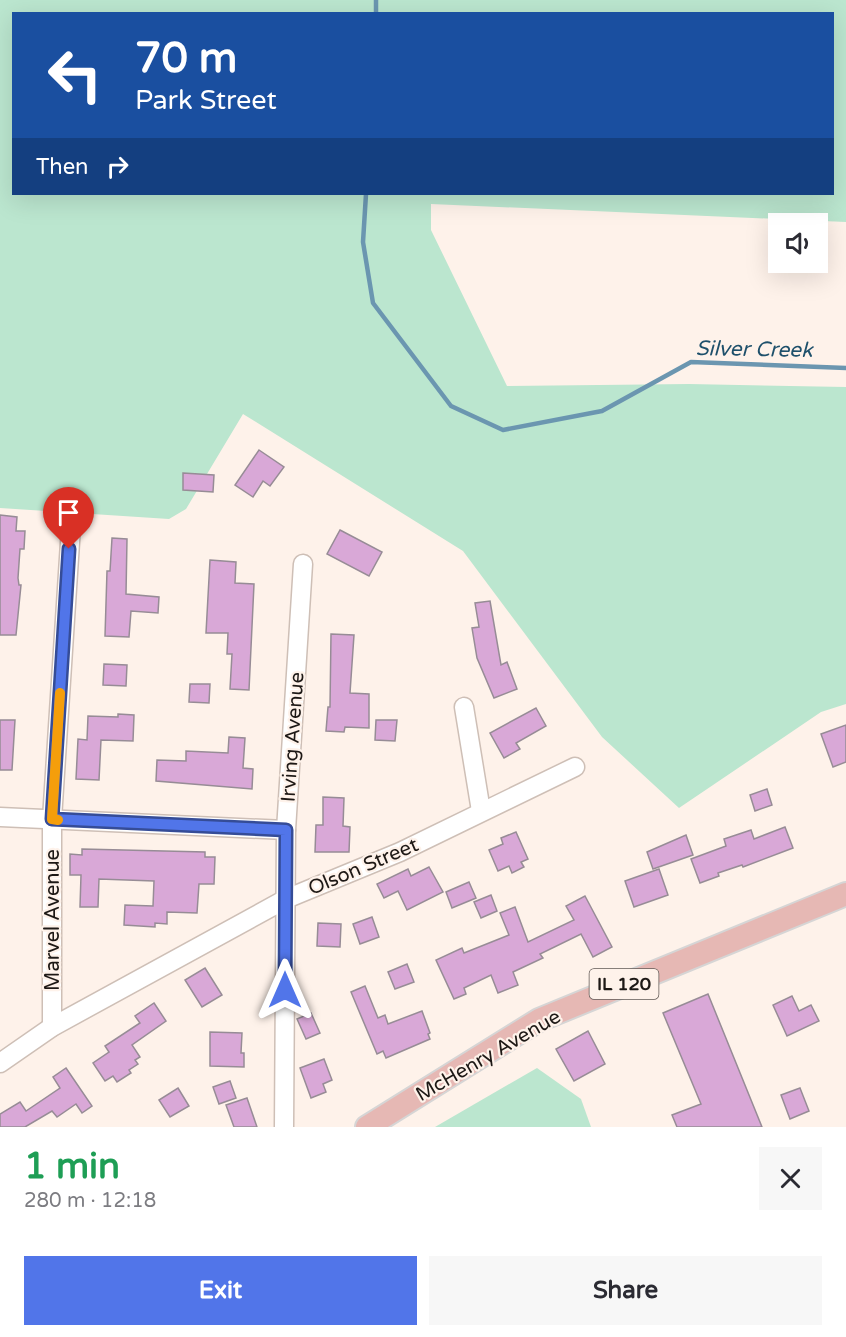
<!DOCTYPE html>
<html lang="en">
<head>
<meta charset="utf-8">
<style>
	:root { --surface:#fff; --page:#f7f7f7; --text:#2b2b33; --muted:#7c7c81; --accent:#5175e9 }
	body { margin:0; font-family:"Varela Round",sans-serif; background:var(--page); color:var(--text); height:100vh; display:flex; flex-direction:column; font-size:22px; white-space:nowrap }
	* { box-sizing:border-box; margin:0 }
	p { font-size:20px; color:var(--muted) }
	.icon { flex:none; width:33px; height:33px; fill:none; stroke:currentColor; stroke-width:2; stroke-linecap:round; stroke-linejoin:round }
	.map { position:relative; height:1127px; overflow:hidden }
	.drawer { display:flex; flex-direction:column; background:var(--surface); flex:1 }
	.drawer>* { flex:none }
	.hud { position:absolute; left:12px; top:12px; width:822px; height:183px; border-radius:0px; box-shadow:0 6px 24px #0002; background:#1a4fa0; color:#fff; overflow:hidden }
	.fabs { position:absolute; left:768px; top:213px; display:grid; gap:12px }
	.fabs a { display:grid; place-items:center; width:60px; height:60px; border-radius:0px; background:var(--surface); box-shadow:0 6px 24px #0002; font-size:30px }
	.pin { position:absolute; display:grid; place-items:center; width:51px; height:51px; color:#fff; margin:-62px -26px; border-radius:50% 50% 50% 0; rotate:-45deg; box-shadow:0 0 6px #0007 }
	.pin .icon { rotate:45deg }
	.me { position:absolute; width:66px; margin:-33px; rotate:0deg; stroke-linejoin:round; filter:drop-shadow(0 0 4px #0008) }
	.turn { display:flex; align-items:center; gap:21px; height:126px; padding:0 24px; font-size:27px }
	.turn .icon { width:78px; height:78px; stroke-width:2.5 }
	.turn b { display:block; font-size:42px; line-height:51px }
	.then { display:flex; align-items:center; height:57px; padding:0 24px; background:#0003; gap:12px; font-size:22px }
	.round { display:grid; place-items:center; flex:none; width:63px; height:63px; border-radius:0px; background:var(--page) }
	.head { display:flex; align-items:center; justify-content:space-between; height:102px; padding:0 24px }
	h1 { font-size:36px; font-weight:800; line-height:45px; color:#1e9e55 }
	.action { display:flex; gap:12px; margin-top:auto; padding:12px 24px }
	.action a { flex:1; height:69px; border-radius:0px; background:var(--accent); color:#fff; font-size:24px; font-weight:800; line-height:69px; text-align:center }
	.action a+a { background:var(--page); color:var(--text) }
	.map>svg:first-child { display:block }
	.green { fill:#bbe6cf; fill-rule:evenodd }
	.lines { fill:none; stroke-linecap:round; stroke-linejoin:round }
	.stream { stroke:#6b96b0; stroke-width:4.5 }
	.building { fill:#d9a8d7; stroke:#978c96; stroke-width:1.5 }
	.minor-casing { stroke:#cebfb6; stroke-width:21 }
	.major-casing { stroke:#d6d5d5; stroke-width:26 }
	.minor { stroke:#fff; stroke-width:18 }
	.major { stroke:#e6b8b4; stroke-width:22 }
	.route-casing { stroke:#354c97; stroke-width:15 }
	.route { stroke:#5175e9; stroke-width:10 }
	.slow { stroke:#f59e0b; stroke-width:10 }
	.labels { text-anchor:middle; stroke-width:4.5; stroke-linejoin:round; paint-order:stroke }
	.shield { fill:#fef2ea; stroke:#605955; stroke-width:1.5 }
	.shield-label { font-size:18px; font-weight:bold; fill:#1d1815 }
	.street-label { font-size:20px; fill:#1d1815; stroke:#fef2ea }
	.water-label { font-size:21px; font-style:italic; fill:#1e506b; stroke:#fef2ea }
</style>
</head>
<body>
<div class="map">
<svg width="846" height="1127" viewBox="0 0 846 1127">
	<rect width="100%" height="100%" fill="#fef2ea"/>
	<g class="green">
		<path d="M0 0H846V222L431 204V230L507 386 689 384 846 387V704L821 712 679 808 602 737 463 551 243 414 186 509 169 519 0 508ZM14 14H832V194H14Z"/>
		<polygon points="537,1068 581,1099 591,1127 435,1127"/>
	</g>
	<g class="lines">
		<g class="stream">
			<polyline points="376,14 376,0"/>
			<polyline points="366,194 363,242 373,303 451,406 503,430 602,411 691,362 846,368"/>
		</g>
	</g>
	<g class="building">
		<polygon points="259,450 284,467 270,486 263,481 253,497 235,485"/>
		<polygon points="183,473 214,475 213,492 183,490"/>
		<polygon points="0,515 17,517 16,531 25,531 24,549 20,549 18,578 19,585 21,585 16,635 0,635"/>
		<polygon points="340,530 382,552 369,576 327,554"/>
		<polygon points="112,538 127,539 126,594 159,597 158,613 131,611 129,637 105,636 107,571 110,571"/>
		<polygon points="210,560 236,562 235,583 254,584 249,690 230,689 232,654 227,654 228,633 206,633"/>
		<polygon points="490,601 501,665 507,662 517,689 494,698 477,658 472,628 479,627 475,603"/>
		<polygon points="331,634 354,635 350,693 369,694 369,728 345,727 344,732 326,731 328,707 330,707"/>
		<polygon points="104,664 127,665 126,686 103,685"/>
		<polygon points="190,684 210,684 209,703 189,702"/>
		<polygon points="536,708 546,726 516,743 520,749 504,758 490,733"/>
		<polygon points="118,714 134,715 133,741 101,740 99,780 76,779 78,739 87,740 88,716 118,717"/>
		<polygon points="0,720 15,720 12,770 0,770"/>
		<polygon points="376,720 397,720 395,741 375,740"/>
		<polygon points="846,725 846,762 833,767 821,734"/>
		<polygon points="229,737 245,738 243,768 253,769 252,789 156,781 157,760 186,761 186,751 228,753"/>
		<polygon points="767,789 772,805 755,811 750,795"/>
		<polygon points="323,797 344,798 343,826 350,827 349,852 315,852 316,825 323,825"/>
		<polygon points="785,827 793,848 743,867 742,865 718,873 719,876 700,883 691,859 726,846 724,839 751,830 754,839"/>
		<polygon points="516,832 528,859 521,862 524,867 512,873 509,866 498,871 489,850 503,844 501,838"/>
		<polygon points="686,835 693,855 653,869 647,852"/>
		<polygon points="82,849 205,852 205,857 215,857 214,884 199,884 197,913 167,912 167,924 155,923 155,927 124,925 125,905 153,906 154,881 99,879 98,907 80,907 81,875 70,875 70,854 82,855"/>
		<polygon points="429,867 443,892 407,910 398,891 384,898 377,884 408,869 411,876"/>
		<polygon points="659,869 668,895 634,907 625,881"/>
		<polygon points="469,882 476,898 452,908 446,892"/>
		<polygon points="491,895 497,911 481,918 474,902"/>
		<polygon points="585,896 612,947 593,957 581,934 540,954 543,958 513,972 518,985 498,993 491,975 464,988 466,994 454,999 436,960 462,948 464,953 509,935 500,913 515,907 528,942 574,920 566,906"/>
		<polygon points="372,917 379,937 360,944 353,924"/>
		<polygon points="318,923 341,924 340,947 317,946"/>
		<polygon points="407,964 414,982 395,989 388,972"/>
		<polygon points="205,968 222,995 202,1007 185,980"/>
		<polygon points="365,986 378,1018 385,1015 388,1024 422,1011 430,1033 428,1034 430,1039 386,1058 383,1051 377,1054 351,992"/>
		<polygon points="708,994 762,1127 677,1127 672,1115 701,1104 663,1013"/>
		<polygon points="792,996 799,1011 811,1005 819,1021 787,1036 773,1005"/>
		<polygon points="154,1003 166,1021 132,1045 140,1057 135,1060 138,1064 129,1070 131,1073 117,1082 113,1076 105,1081 93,1063 109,1052 105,1046 140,1023 135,1016"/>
		<polygon points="311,1013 320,1033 306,1039 297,1019"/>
		<polygon points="588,1031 605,1064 574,1081 556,1049"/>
		<polygon points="210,1032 242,1033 241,1053 244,1053 244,1067 210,1066"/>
		<polygon points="324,1059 332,1080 323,1084 326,1092 311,1098 300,1068"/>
		<polygon points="66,1068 92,1106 82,1113 76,1104 57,1117 52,1111 25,1127 0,1127 0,1114 20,1102 26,1111 60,1088 53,1077"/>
		<polygon points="230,1081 236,1098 219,1104 213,1087"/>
		<polygon points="178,1088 189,1106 170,1117 159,1100"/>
		<polygon points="800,1088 809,1111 790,1119 781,1095"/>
		<polygon points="247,1098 257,1127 234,1127 226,1105"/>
	</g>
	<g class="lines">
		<defs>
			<g id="minor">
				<polyline points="464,707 481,811"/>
				<polyline points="0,817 286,830"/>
				<polyline points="52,1027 52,819 71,527"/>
				<polyline points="0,1063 52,1027 286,899 400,852 575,767"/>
				<polyline points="284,1127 286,830 303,564"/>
			</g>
			<polyline id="major" points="367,1127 539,1020 846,894"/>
		</defs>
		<use href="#minor" class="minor-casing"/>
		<use href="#major" class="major-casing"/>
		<use href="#minor" class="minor"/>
		<use href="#major" class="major"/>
	</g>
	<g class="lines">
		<defs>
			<polyline id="route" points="69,549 52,819 286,830 285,990"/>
		</defs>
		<use href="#route" class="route-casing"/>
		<use href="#route" class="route"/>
		<polyline class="slow" points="58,820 52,819 60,693"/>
	</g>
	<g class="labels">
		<rect class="shield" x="589.5" y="969" width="69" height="30" rx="4.5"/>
		<g class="shield-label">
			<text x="624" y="990">IL 120</text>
		</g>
		<g class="street-label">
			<text transform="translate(292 737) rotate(-86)" y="7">Irving Avenue</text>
			<text transform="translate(363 866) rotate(-23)" y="7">Olson Street</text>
			<text transform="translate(52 920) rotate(-90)" y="7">Marvel Avenue</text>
			<text transform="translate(488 1055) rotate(-30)" y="7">McHenry Avenue</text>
		</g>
		<g class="water-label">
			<text transform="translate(754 349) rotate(1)" y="7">Silver Creek</text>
		</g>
	</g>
</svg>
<div class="fabs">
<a><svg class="icon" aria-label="sound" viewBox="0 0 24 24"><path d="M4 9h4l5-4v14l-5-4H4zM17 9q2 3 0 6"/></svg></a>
</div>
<div class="pin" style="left:69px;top:549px;background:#d93025"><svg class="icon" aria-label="arrive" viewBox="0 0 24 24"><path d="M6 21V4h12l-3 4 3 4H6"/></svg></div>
<svg class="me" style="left:285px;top:990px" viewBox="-20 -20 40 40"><path d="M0-17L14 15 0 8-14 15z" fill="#5175e9" stroke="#fff" stroke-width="4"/></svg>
<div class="hud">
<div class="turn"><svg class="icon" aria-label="left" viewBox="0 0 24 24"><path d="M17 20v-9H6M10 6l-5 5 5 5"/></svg><div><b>70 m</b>Park Street</div></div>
<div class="then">Then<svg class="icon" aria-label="right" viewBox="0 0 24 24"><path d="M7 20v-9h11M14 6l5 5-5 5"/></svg></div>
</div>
</div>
<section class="drawer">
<div class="head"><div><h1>1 min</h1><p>280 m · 12:18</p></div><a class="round"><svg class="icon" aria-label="close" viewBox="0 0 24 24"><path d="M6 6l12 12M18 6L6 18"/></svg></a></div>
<div class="action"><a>Exit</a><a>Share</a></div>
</section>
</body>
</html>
